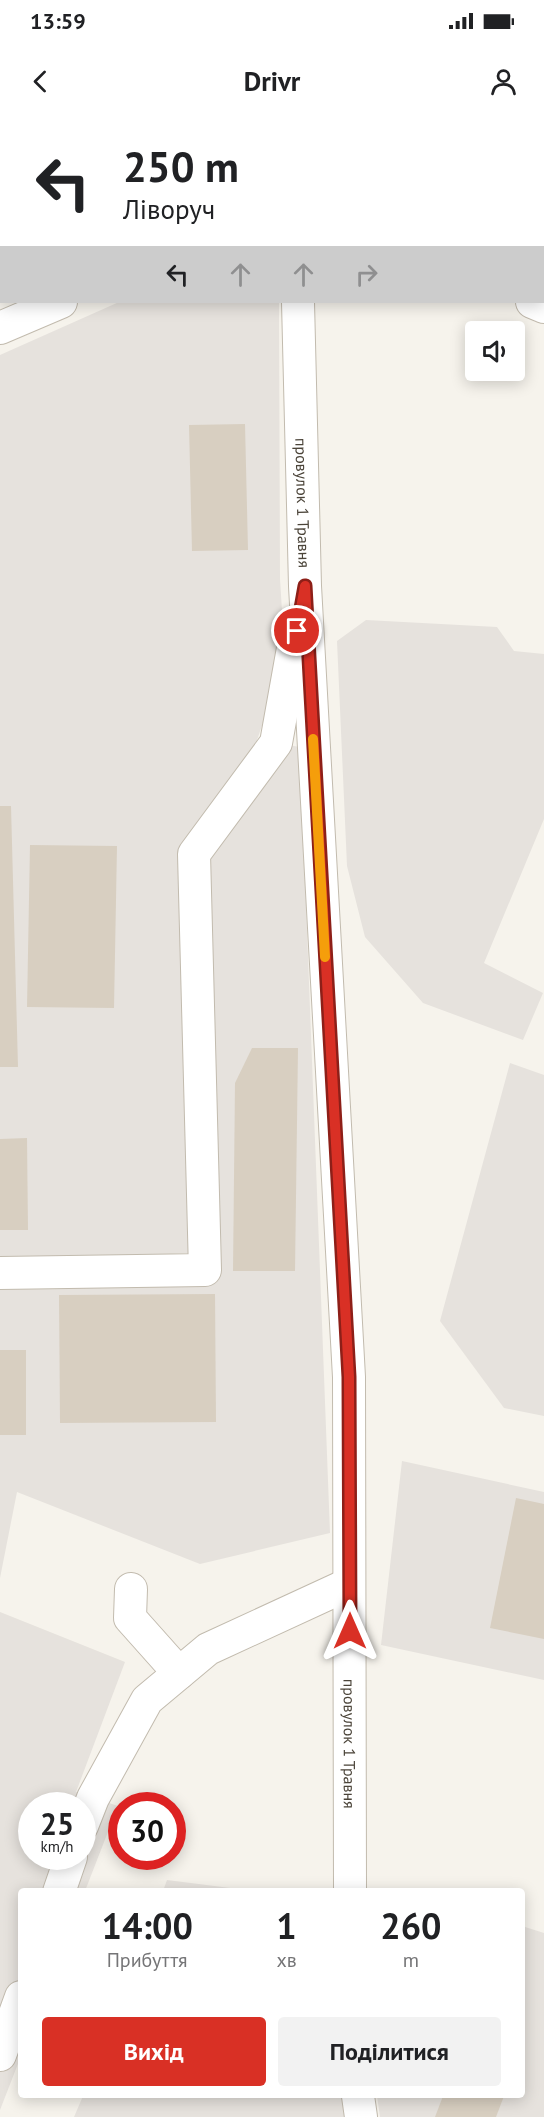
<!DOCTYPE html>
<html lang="uk">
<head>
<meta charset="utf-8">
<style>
	:root { --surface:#fff; --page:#f2f2f2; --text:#202124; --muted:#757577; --accent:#d93025 }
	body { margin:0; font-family:"PT Sans",sans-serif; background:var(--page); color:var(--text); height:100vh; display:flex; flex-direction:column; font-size:22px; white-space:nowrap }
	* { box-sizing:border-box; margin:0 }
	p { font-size:20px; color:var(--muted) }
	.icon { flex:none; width:33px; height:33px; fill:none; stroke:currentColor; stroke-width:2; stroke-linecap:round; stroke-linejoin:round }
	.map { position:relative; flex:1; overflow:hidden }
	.drawer { position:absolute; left:18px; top:1768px; width:507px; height:210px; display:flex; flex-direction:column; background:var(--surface); border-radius:6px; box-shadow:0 3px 15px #0003 }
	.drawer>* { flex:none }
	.top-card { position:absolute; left:0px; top:0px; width:544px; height:183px; box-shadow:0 3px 15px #0003; background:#fff; color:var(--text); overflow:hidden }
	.fabs { position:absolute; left:465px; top:201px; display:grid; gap:12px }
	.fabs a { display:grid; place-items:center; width:60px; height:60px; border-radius:6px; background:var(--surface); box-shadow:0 3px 15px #0003; font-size:30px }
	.speed { position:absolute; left:18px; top:1672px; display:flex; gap:12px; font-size:30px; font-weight:700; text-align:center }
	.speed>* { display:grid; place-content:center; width:78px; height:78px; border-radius:50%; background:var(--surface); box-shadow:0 3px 15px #0003; line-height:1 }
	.speed small { font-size:15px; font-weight:400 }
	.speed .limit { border:9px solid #d22; background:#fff; color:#111 }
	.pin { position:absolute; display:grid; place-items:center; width:51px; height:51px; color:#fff; margin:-26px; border:3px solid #fff; border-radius:50%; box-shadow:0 2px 6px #0007 }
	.me { position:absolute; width:66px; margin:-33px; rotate:0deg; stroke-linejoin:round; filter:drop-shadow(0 0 4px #0008) }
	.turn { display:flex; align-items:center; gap:21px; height:126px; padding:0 24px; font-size:27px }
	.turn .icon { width:78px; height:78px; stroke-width:2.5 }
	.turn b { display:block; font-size:42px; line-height:51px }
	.lanes { display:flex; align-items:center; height:57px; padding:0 24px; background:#0003; justify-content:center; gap:30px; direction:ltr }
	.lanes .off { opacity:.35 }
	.eta { display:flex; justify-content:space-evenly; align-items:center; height:102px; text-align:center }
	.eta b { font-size:36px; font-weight:700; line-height:42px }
	.primary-button { display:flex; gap:12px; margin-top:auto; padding:12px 24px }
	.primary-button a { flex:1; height:69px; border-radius:6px; background:var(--accent); color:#fff; font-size:24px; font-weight:700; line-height:69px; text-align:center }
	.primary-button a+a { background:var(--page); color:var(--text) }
	.status { display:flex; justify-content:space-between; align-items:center; height:42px; padding:0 30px; background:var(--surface); direction:ltr }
	.status svg { height:16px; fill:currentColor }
	header { display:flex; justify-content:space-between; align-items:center; height:78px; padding:0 24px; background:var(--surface); font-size:27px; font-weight:700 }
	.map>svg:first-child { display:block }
	.residential { fill:#eae5da }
	.industrial { fill:#e6e2dd; fill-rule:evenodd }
	.building { fill:#d8cfc1 }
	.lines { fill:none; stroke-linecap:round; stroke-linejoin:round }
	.minor-casing { stroke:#c2bbae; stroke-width:34 }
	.minor { stroke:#fff; stroke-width:32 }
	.route-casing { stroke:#8d1f18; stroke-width:15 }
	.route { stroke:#d93025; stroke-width:10 }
	.slow { stroke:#f59e0b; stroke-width:10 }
	.labels { text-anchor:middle; stroke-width:4.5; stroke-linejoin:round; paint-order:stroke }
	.street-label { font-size:16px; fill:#4b4439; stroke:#fff }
</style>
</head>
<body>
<div class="status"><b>13:59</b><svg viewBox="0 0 49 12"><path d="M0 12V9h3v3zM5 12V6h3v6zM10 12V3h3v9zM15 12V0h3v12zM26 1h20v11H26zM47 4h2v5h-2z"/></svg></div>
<header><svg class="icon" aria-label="back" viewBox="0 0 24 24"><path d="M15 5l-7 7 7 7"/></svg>Drivr<svg class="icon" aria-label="person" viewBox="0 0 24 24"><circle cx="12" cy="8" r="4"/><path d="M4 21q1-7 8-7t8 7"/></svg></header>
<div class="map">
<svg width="544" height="1997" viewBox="0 0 544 1997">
	<rect width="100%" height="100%" fill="#f6f3ec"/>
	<polygon class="residential" points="0,0 318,0 315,2 2,2 2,71 0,71"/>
	<g class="industrial">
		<polygon points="415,0 544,0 544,150 543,2 411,1"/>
		<polygon points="119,182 279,182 280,459 285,539 257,620 300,627 330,1413 200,1444 17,1372 0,1458 0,235"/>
		<polygon points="366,500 497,507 514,531 544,534 544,699 484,843 543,873 523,920 423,883 365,817 347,746 337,521"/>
		<polygon points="510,943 544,955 544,1296 504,1288 440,1201"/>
		<polygon points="402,1341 544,1372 544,1560 381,1525"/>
		<path d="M0 1492 125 1542 76 1672 118 1686 85 1771 21 1772V1936L0 1990ZM32 1686H82V1737H32Z"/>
		<polygon points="167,1760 254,1771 163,1771"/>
		<polygon points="522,1806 544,1813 544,1997 380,1997 377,1976 522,1976"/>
		<polygon points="83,1976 349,1976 350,1997 74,1997"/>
	</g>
	<g class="building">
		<polygon points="245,304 248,430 192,431 189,305"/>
		<polygon points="0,686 11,686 18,947 0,947"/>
		<polygon points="30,725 117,726 114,888 27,887"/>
		<polygon points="252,928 298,928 295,1151 233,1151 235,963"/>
		<polygon points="27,1018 28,1110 0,1110 0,1019"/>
		<polygon points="215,1174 216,1302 60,1303 59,1175"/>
		<rect x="0" y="1230" width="26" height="85"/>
		<polygon points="516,1378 544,1384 544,1519 490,1508"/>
		<polygon points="443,1976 504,1976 496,1997 435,1997"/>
	</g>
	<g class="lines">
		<defs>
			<g id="minor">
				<polyline points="294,0 294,2"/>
				<polyline points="370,2 374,0"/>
				<polyline points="0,97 2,97"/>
				<path id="s1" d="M298 182 305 466 349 1257 350 1772"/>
				<polyline points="532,182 544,187"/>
				<polyline points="0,208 61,182"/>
				<polyline points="0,1153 205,1150 194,734 276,623 295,517"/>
				<polyline points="131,1469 130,1498 179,1553"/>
				<polyline points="82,1706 93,1678 147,1580 208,1529 349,1464"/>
				<polyline points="59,1772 71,1737"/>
				<polyline points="0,1935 21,1877"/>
				<polyline points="358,1976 361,1997"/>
			</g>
		</defs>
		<use href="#minor" class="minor-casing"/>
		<use href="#minor" class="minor"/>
	</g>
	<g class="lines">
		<defs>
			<polyline id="route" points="297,511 305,466 349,1257 350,1511"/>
		</defs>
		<use href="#route" class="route-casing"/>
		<use href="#route" class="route"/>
		<polyline class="slow" points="313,619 325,837"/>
	</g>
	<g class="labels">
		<g class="street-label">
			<text dy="6" stroke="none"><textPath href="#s1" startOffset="201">провулок 1 Травня</textPath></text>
			<text dy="6" stroke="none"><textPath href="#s1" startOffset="1443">провулок 1 Травня</textPath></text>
		</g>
	</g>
</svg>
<div class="fabs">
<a><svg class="icon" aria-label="sound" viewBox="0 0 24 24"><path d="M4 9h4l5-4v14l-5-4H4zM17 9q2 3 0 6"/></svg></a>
</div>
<div class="speed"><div>25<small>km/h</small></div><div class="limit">30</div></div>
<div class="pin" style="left:297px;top:511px;background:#d93025"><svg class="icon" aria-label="arrive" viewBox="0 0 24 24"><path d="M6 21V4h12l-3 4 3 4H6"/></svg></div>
<svg class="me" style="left:350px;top:1511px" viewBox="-20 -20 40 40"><path d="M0-17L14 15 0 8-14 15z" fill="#d93025" stroke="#fff" stroke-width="4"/></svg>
<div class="top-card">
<div class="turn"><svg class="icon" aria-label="left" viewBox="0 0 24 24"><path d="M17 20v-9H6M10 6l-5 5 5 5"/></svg><div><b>250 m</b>Ліворуч</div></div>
<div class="lanes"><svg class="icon" aria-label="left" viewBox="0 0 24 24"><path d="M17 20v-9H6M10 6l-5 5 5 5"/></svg><svg class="icon off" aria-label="ahead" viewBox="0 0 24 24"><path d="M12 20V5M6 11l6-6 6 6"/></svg><svg class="icon off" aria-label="ahead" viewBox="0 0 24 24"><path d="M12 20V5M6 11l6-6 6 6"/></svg><svg class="icon off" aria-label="right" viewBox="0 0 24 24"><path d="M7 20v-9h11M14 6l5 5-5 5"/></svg></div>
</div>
<section class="drawer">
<div class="eta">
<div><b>14:00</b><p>Прибуття</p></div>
<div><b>1</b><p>хв</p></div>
<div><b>260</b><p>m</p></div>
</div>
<div class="primary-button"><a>Вихід</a><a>Поділитися</a></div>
</section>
</div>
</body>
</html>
